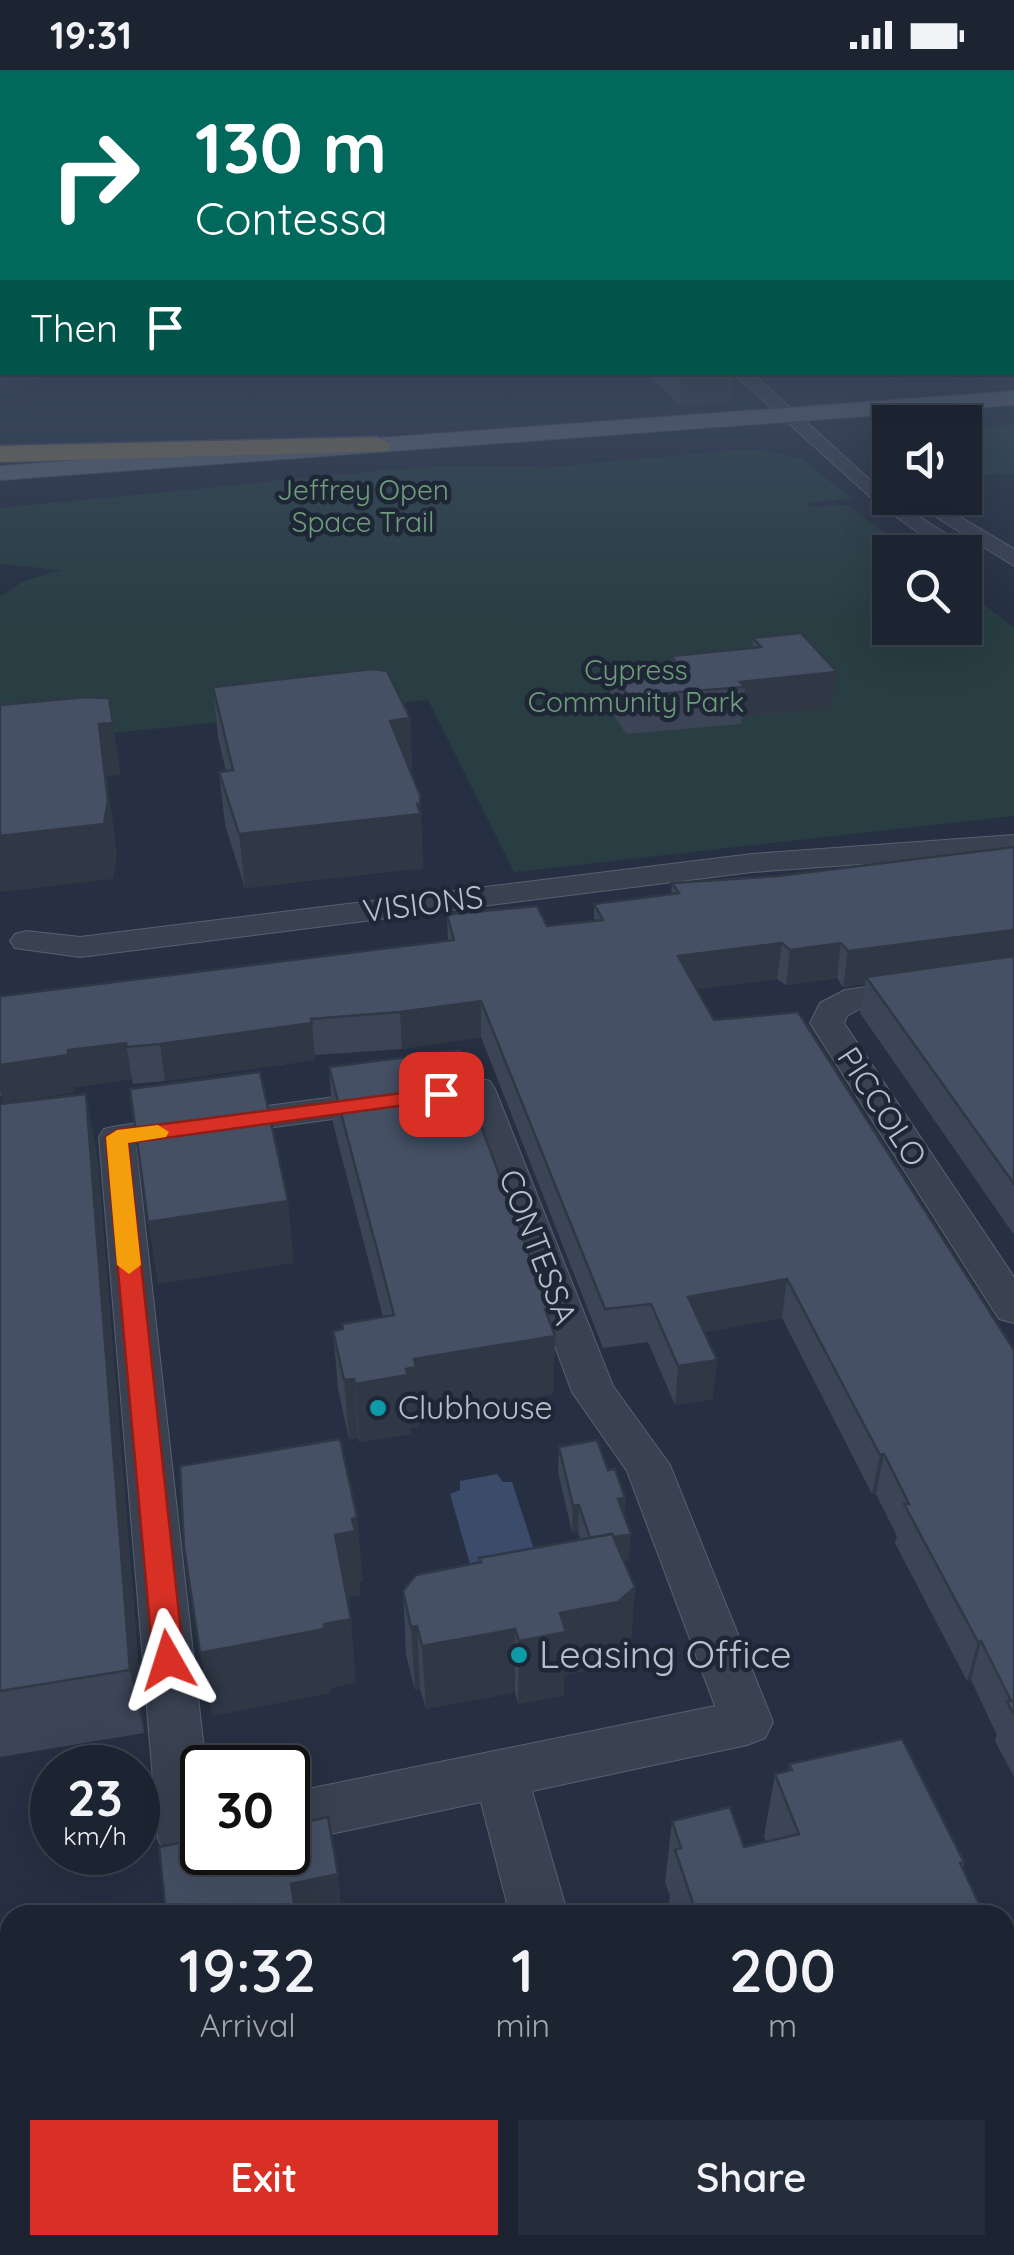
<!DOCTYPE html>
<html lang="en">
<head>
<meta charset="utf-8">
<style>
	:root { --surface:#1c2432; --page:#252c3a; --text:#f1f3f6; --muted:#a0a4ac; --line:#3a414d; --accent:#d93025 }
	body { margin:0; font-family:Quicksand,sans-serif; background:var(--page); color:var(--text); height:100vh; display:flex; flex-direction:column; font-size:38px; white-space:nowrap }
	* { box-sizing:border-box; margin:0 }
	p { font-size:32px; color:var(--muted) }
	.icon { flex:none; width:55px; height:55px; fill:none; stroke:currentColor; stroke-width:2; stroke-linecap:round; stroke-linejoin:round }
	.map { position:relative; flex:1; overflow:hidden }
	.side { position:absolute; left:0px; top:1835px; width:1015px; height:350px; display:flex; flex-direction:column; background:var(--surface); border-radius:30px 30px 0 0; box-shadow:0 10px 40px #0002,0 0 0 2px var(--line) }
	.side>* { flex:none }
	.top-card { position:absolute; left:0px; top:0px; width:1015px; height:305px; box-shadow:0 10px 40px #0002,0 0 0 2px var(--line); background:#00695c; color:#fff; overflow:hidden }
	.tools { position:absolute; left:872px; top:335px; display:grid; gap:20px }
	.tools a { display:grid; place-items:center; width:110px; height:110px; border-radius:0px; background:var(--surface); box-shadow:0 10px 40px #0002,0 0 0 2px var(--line); font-size:50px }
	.speed { position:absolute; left:30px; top:1675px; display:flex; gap:20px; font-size:50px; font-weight:700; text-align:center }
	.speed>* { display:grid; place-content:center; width:130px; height:130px; border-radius:50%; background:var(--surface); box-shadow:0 10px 40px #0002,0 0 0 2px var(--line); line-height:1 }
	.speed small { font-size:25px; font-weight:400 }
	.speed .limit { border:5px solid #111; border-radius:15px; background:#fff; color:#111 }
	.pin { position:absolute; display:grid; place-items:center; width:85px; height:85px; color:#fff; margin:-42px; border-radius:20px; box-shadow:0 5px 15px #0006 }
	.me { position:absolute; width:110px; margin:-55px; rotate:354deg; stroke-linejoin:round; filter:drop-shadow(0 0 8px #0008) }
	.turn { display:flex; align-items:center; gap:35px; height:210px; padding:0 30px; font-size:45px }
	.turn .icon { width:130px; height:130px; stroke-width:2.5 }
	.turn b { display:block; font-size:70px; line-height:85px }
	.then { display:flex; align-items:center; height:95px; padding:0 30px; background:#0003; gap:20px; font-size:38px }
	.eta { display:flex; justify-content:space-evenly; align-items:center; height:170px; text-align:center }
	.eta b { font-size:60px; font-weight:600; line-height:70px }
	.button { display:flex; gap:20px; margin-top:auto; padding:20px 30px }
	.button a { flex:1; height:115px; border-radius:0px; background:var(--accent); color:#fff; font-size:40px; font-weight:600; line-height:115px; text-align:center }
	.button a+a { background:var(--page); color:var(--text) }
	.status { display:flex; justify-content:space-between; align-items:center; height:70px; padding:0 50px; background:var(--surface); direction:ltr }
	.status svg { height:28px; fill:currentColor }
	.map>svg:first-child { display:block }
	.green { fill:#283e43 }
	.water { fill:#3b4c6b }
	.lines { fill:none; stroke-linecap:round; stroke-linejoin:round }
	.minor-casing { stroke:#58606f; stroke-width:2 }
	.major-casing { stroke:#444b5b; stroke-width:2 }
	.highway-casing { stroke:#454d5c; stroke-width:3 }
	.minor { fill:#3a4251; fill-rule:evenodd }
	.major { fill:#586171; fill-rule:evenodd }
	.highway { fill:#786d57; fill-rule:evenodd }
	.wall { fill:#3b4556 }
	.shaded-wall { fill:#303846 }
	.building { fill:#455064; stroke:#303846; stroke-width:2.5 }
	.route { fill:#d93025; stroke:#8d1f18; stroke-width:2.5 }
	.slow { fill:#f59e0b }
	.culture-dot { fill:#0f9aa8; stroke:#1f2737; stroke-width:4 }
	.labels { text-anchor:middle; stroke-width:9; stroke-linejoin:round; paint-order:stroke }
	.far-park-label { font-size:28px; fill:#6e9d7b; stroke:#1f2737 }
	.street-label { font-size:32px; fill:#b7becc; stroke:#1f2737 }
	.poi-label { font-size:32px; fill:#b7becc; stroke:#1f2737; text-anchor:start }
	.near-poi-label { font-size:38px; fill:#b7becc; stroke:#1f2737; text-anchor:start }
</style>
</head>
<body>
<div class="status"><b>19:31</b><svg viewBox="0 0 49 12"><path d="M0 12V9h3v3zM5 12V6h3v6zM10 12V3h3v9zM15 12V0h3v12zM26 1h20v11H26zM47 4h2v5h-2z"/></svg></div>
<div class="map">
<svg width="1014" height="2185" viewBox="0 0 1014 2185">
	<rect width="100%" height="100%" fill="#263042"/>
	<g class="green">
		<polygon points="1014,355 1014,403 965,407 965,358"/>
		<polygon points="752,379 801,388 852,429 810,432 809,437 847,435 912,482 890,482 890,558 965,558 965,521 1014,557 1014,746 514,802 428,630 0,675 0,527 24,511 61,500 0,494 0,438 388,400 441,396 551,397"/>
	</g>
	<polygon class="water" points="497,1404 503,1412 512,1412 541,1501 476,1515 450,1424 460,1420 460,1411"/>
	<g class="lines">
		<defs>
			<g id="minor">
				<polygon points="732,302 751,302 890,428 967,477 970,482 967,487 965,482 946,482 878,434"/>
				<polygon points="940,435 1014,479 1014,496 933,445 930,441"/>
				<polygon points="1014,765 1014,783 752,802 80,887 15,878 10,871 15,864 26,861 80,867 752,784"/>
				<polygon points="1014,897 1014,917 865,936 847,946 844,953 1014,1207 1014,1253 999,1249 810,953 820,933 845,920"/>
				<polygon points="477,1008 490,1011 495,1019 613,1316 670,1395 773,1652 765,1668 747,1675 532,1721 568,1845 510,1845 481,1732 288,1773 288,1723 715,1636 627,1401 572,1322 464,1031 136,1076 206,1698 202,1698 202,1782 222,1782 186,1794 167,1787 158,1769 99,1067 104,1059 117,1056"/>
				<polygon points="595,2175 661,2175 664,2185 598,2185"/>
			</g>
			<polygon id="major" points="1014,321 1014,335 0,410 0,396"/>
			<polygon id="highway" points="377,367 391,375 387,381 0,392 0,376"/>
		</defs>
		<use href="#minor" class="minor-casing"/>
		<use href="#major" class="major-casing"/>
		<use href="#highway" class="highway-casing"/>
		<use href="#minor" class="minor"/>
		<use href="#major" class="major"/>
		<use href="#highway" class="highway"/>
	</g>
	<g class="wall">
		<polygon points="646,302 728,302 730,331 679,335"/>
		<polygon points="753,568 832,638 742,648 741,654 626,664 610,639 611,602 671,594 671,586 752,578"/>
		<polygon points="213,617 410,648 412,700 410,700 420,725 423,798 245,818 225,755 219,702 226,701 218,667"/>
		<polygon points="1014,777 1014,1165 860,943 865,914 843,917 837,908 786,915 777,909 696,919 714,950 1014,1280 1014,1707 995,1671 997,1665 971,1610 967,1611 895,1473 897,1466 876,1424 872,1424 782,1248 705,1262 713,1329 675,1335 648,1272 603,1278 481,967 402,979 315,985 315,990 165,1011 133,1014 132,1009 75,1017 75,1022 3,1033 2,1026 0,1026 0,926 448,870 447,845 547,856 594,851 594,834 671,824 672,813 778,806"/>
		<polygon points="329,997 475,1017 475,1037 483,1061 549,1238 549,1249 555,1266 553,1324 419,1347 419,1356 410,1358 411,1364 359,1372 358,1368 349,1369 338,1319 333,1261 342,1259 342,1254 383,1247 333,1053"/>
		<polygon points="0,1034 97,1084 144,1663 0,1687"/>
		<polygon points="559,1377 608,1400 625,1428 624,1445 629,1490 624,1490 635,1517 630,1581 614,1595 564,1605 564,1625 518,1634 515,1622 426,1639 420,1619 415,1620 406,1585 403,1521 480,1492 479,1488 580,1469 578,1461 572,1462 558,1402"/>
		<polygon points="789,1694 964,1792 963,1798 984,1845 669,1845 668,1841 670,1826 665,1813 672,1751 744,1777 766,1772 764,1766 775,1704 788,1701"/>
		<polygon points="774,2175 862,2175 859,2185 778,2185"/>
		<polygon points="918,2175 1005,2175 1014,2185 921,2185"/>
	</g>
	<g class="shaded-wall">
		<polygon points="0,245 2,245 2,263 0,266"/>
		<polygon points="732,306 730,331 679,335 681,309"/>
		<polygon points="837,602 832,638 742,648 745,617 740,612"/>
		<polygon points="410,648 412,700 392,703 390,651"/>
		<polygon points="113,653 121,705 107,706 117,785 113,809 0,822 0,766 99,654"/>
		<polygon points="420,734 423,798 245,818 239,764"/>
		<polygon points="1014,860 1014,894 866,907 865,914 843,917 848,881"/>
		<polygon points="782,873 777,909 675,922 678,886"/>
		<polygon points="841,873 837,908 786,915 790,880"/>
		<polygon points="481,931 481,967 402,979 400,942"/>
		<polygon points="312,953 315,990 165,1011 160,974"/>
		<polygon points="126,973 132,1009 75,1017 75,1022 3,1033 0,1018 0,995 68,980"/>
		<polygon points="475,1017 476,1073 470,1019"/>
		<polygon points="86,1024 97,1084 144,1663 130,1600"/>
		<polygon points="288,1131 294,1193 158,1214 148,1152"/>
		<polygon points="787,1209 782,1248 685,1266 688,1227"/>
		<polygon points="549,1238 548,1267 555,1266 553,1324 419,1347 419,1356 410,1358 411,1364 359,1372 355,1314 406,1299 414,1289"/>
		<polygon points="717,1290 713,1329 675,1335 678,1296"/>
		<polygon points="354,1309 358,1368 349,1369 344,1310"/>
		<polygon points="884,1384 876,1424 872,1424 880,1385"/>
		<polygon points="625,1428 623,1453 618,1429"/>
		<polygon points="579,1435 578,1461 572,1462 573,1436"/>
		<polygon points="357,1447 363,1511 359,1512 361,1525 341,1529 335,1465 352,1449"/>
		<polygon points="631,1464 629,1490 590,1497 591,1471"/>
		<polygon points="635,1517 630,1581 614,1595 564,1605 564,1625 518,1634 519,1571 560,1543"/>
		<polygon points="351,1549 356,1613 331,1618 331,1623 212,1646 200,1583"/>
		<polygon points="417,1556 420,1619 415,1620 411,1557"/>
		<polygon points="515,1559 515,1622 426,1639 422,1576"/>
		<polygon points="981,1571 971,1610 967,1611 978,1572"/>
		<polygon points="338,1804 342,1845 296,1845 291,1814"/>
		<polygon points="788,2175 794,2175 791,2185 786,2185"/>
		<polygon points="808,2175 862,2175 859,2185 805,2185"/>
	</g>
	<g class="building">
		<polygon points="674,302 728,302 732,306 681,309"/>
		<polygon points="801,563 837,602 740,612 745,617 628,626 611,602 677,593 671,586 761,577 753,568"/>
		<polygon points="372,599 387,601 410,648 390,651 420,725 420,734 417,734 421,744 239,764 219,702 233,700 213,617"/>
		<polygon points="85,627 109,628 113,653 99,654 108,731 104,754 0,766 0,635"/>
		<polygon points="1014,777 1014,860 848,881 841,873 790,880 782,873 678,886 714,950 798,942 1014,1280 1014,1645 1007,1632 1011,1631 981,1571 978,1572 904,1434 909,1434 884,1384 880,1385 787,1209 688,1227 717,1290 678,1296 651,1234 605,1239 481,931 400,942 311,949 312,953 160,974 127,977 126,973 68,980 68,985 0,995 0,926 2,926 454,870 447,845 453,844 537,836 547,856 603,850 594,834 679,823 672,813 778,806"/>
		<polygon points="1014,886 1014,1114 866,907"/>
		<polygon points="460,980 475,1017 470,1019 483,1061 549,1238 545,1239 555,1266 414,1289 416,1297 406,1299 408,1305 355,1314 354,1309 344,1310 333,1261 343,1259 342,1254 394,1245 329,997"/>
		<polygon points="260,1002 288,1131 148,1152 130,1019"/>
		<polygon points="86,1024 130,1600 0,1621 0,1034"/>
		<polygon points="340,1369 357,1447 352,1449 355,1461 335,1465 351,1549 324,1554 324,1559 200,1583 184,1477 180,1396"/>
		<polygon points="597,1370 608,1400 615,1399 625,1428 618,1429 631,1464 614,1467 612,1464 590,1468 579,1435 573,1436 559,1377"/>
		<polygon points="612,1464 635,1517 618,1532 560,1543 566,1562 519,1571 515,1559 422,1576 417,1556 411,1557 403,1521 416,1505 481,1492 479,1488"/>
		<polygon points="902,1669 964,1792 960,1793 984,1844 697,1845 675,1780 681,1778 672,1751 730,1737 744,1777 799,1764 775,1704 792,1700 789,1694"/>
		<polygon points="328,1747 338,1804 291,1814 296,1845 166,1845 159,1777 202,1768 202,1782 288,1782 288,1751 297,1749 297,1754"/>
		<polygon points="1014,1926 1014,2184 985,2185 984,2182 963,2185 959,2175 1005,2175 1005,1928"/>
		<polygon points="92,2175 426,2175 428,2185 93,2185"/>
	</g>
	<linearGradient id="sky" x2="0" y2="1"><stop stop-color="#151a24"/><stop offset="0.44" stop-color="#414e65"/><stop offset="1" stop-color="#414e65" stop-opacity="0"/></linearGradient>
	<rect width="1014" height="551" fill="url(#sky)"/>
	<polygon class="route" points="441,1018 449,1020 452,1024 449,1029 128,1073 184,1590 179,1600 168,1603 157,1600 153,1590 106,1067 117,1060"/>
	<polygon class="slow" points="158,1055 169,1062 166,1067 128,1073 141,1195 129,1204 117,1195 106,1067 117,1060"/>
	<g class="culture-dot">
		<circle cx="378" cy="1338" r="10"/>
		<circle cx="519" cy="1585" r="10"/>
	</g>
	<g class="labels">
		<g class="far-park-label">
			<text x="363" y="430">Jeffrey Open<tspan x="363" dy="32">Space Trail</tspan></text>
			<text x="636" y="610">Cypress<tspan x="636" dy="32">Community Park</tspan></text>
		</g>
		<g class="street-label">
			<text transform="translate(423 834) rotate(-7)" y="11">VISIONS</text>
			<text transform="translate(882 1037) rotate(57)" y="11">PICCOLO</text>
			<text transform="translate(538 1177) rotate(69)" y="11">CONTESSA</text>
		</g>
		<g class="poi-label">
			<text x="398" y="1349">Clubhouse</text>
		</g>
		<g class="near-poi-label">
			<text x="539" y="1598">Leasing Office</text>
		</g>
	</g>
</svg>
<div class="tools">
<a><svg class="icon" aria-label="sound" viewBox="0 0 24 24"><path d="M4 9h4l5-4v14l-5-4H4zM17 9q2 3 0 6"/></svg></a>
<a><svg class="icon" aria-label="search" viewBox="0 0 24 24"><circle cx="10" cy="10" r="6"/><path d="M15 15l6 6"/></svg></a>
</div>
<div class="speed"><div>23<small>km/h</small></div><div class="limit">30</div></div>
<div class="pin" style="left:441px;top:1024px;background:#d93025"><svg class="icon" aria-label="arrive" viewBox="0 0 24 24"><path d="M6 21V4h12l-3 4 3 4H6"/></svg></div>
<svg class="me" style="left:168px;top:1590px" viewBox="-20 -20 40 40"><path d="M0-17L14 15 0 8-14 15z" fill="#d93025" stroke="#fff" stroke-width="4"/></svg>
<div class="top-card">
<div class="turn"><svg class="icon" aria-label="right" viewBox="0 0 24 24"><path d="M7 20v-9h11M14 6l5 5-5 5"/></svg><div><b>130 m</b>Contessa</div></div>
<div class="then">Then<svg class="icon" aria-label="arrive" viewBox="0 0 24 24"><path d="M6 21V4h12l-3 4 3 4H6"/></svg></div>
</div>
<section class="side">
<div class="eta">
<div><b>19:32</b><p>Arrival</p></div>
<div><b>1</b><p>min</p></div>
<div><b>200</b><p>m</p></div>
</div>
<div class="button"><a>Exit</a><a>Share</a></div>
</section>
</div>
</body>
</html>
